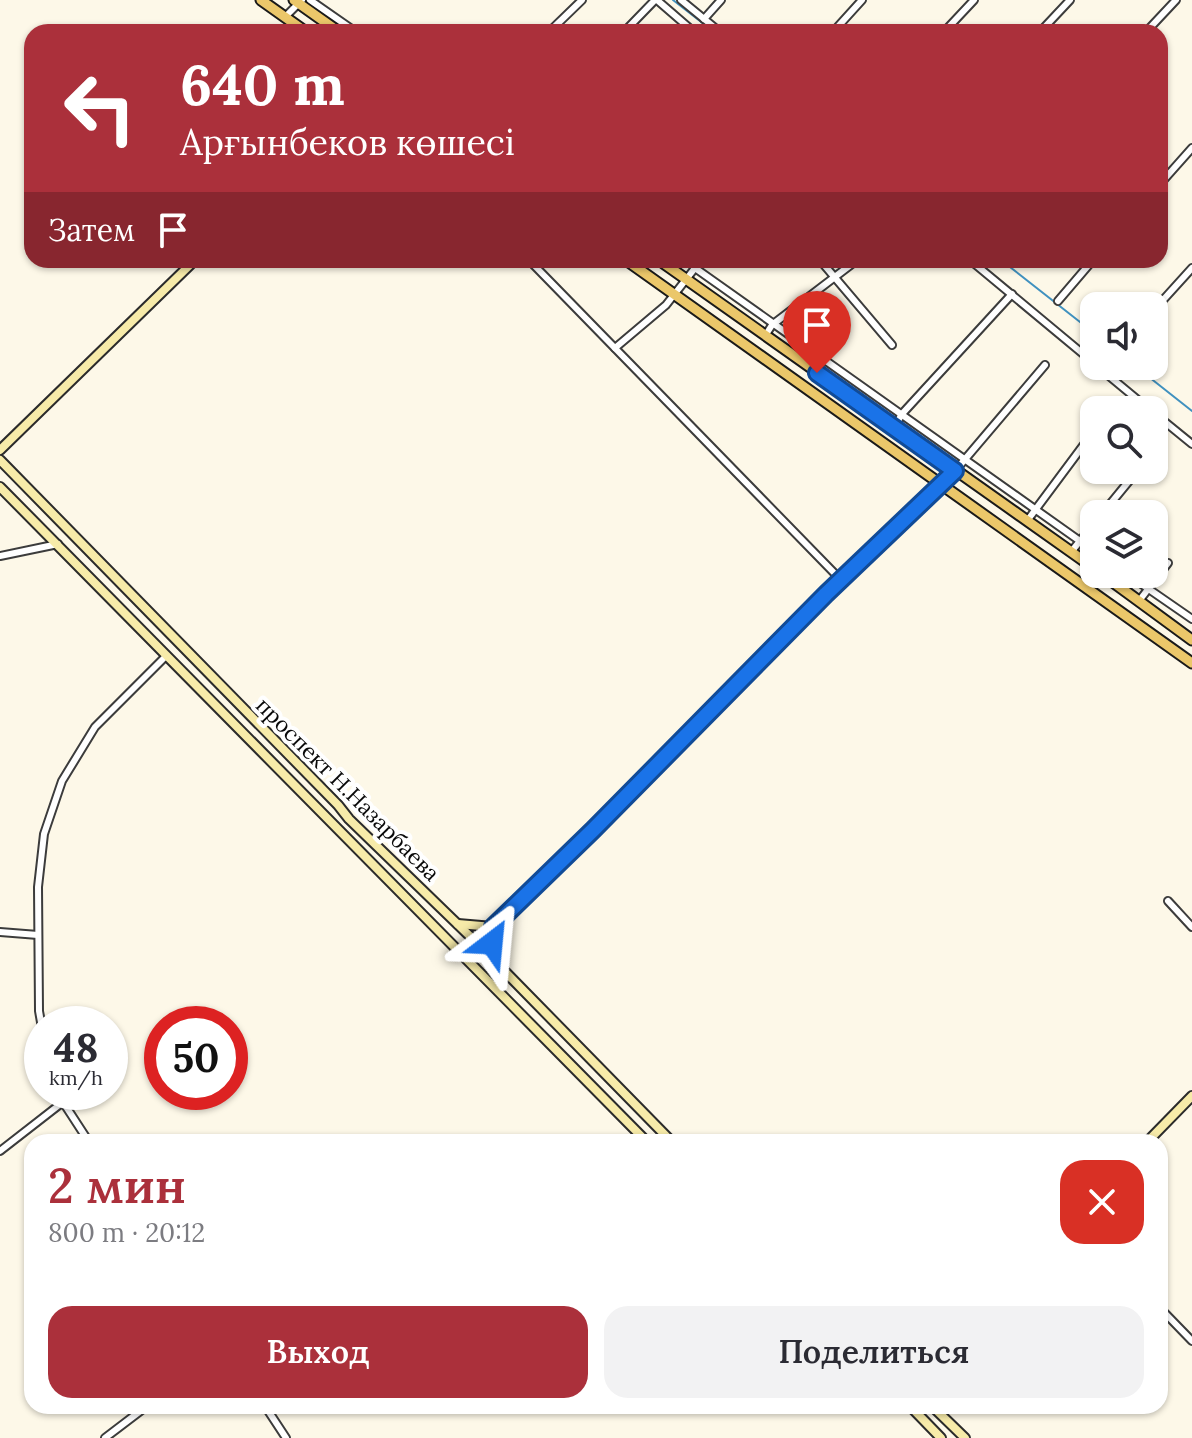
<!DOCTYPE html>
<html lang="ru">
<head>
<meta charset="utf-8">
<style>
	:root { --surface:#fff; --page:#f2f2f3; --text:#2b2b33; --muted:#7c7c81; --accent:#ab303b }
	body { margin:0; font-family:Lora,serif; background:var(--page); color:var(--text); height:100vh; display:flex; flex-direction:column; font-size:30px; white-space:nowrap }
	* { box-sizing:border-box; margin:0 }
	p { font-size:26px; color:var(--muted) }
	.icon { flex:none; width:44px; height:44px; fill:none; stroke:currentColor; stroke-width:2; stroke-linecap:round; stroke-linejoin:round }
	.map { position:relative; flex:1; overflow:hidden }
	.panel { position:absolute; left:24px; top:1134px; width:1144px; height:280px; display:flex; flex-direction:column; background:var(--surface); border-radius:24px; box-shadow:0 2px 6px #0004 }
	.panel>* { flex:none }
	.guide { position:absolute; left:24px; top:24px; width:1144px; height:244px; border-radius:24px; box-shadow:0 2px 6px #0004; background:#ab303b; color:#fff; overflow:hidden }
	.controls { position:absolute; left:1080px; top:292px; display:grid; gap:16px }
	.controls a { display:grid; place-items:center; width:88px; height:88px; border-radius:16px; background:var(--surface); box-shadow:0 2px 6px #0004; font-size:40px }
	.speed { position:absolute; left:24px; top:1006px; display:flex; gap:16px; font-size:40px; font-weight:700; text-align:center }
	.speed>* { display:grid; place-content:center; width:104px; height:104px; border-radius:50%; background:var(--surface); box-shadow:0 2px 6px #0004; line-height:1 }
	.speed small { font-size:20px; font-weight:400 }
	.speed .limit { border:12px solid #d22; background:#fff; color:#111 }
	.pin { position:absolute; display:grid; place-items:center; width:68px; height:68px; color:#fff; margin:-82px -34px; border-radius:50% 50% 50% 0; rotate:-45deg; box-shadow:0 0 8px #0007 }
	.pin .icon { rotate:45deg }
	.me { position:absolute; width:88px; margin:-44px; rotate:29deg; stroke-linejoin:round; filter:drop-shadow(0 0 6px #0008) }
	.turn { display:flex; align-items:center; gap:28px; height:168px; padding:0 24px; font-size:36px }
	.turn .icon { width:104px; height:104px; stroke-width:2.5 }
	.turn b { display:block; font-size:56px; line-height:68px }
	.then { display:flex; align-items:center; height:76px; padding:0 24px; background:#0003; gap:16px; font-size:30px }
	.round { display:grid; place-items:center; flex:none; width:84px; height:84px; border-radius:24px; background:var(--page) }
	.summary { display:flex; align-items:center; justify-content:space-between; height:136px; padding:0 24px }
	h1 { font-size:48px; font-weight:600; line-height:60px; color:var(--accent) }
	.primary-button { display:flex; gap:16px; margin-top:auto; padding:16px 24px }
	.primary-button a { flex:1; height:92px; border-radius:24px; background:var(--accent); color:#fff; font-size:32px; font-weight:600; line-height:92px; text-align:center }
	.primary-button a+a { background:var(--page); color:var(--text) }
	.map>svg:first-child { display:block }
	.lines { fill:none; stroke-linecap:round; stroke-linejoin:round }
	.stream { stroke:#4091bf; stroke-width:2 }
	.street-casing { stroke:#3c3c3c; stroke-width:10 }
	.secondary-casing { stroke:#2b2b2b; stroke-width:12 }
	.primary-casing { stroke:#1a1a1a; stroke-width:13 }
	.street { stroke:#fff; stroke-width:6 }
	.secondary { stroke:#f7eba9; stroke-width:8 }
	.primary { stroke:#ebc76a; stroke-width:9 }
	.route-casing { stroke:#114b97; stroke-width:20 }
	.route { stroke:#1a73e8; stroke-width:14 }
	.labels { text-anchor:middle; stroke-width:8; stroke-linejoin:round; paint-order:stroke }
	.street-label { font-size:22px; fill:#090909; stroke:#fff }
</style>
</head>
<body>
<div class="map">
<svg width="1192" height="1438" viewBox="0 0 1192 1438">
	<rect width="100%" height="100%" fill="#fdf8e8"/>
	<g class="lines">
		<g class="stream">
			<polyline points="673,0 714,32"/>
			<polyline points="1001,260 1094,333"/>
			<polyline points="1135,366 1192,411"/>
		</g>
		<defs>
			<g id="street">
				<polyline points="310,0 356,32"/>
				<polyline points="657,0 694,32"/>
				<polyline points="681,0 720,32"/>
				<polyline points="285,17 302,0"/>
				<polyline points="704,19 721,0"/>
				<polyline points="549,32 582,0"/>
				<polyline points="624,32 655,0"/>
				<polyline points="833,32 862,0"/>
				<polyline points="944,32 974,0"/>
				<polyline points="1040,32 1070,0"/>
				<polyline points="1146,32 1176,0"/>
				<polyline points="1160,184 1192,148"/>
				<polyline points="529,260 841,580"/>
				<polyline points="820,260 892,345"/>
				<polyline points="970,260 1094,363"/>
				<polyline points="695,268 1094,551"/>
				<polyline points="1058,301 1093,260"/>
				<polyline points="1154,310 1192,268"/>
				<polyline points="765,336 772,325 857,260"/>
				<polyline points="615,348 666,305 695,268 688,260"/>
				<polyline points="1097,366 1150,410"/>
				<polyline points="1154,413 1192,444"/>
				<polyline points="895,428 901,415 1012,294"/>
				<polyline points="1102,514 1138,470"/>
				<polyline points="1027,521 1094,431"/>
				<polyline points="1071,552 1094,524"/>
				<polyline points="0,556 58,544"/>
				<polyline points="1127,574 1192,619"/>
				<polyline points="1139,601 1168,563"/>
				<polyline points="1168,901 1192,927"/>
				<polyline points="0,932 38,935"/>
				<polyline points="463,956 593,830 826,594 955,471 1045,365"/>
				<polyline points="42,1028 39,1011 38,887 44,834 62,781 95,727 166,656"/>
				<polyline points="63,1102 89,1142"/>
				<polyline points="0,1151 63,1102 59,1092"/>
				<polyline points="1160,1308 1192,1341"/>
				<polyline points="265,1406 286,1438"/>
				<polyline points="105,1438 147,1406"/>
			</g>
			<g id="secondary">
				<polyline points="0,450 195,260"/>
				<polyline points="0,460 338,805 349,819 477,943 672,1142"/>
				<polyline points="0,487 647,1142"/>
				<polyline points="458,924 493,927 491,937 494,960"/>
				<polyline points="1147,1142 1192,1096"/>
				<polyline points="910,1406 941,1438"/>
				<polyline points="932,1406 965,1438"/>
			</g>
			<g id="primary">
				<polyline points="261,0 306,32"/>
				<polyline points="294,0 339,32"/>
				<polyline points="626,260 1192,663"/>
				<polyline points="659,260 1094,568"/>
				<polyline points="1102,574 1192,640"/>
			</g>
		</defs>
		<use href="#street" class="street-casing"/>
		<use href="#secondary" class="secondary-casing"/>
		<use href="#primary" class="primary-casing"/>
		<use href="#street" class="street"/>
		<use href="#secondary" class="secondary"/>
		<use href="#primary" class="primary"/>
	</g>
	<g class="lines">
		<defs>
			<polyline id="route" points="492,943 493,927 593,830 826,594 955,471 817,373"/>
		</defs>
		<use href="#route" class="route-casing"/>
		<use href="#route" class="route"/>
	</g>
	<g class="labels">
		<g class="street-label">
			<text transform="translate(348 789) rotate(45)" y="8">проспект Н.Назарбаева</text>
		</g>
	</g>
</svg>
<div class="controls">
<a><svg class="icon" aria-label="sound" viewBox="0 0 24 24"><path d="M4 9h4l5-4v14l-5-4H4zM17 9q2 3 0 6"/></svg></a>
<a><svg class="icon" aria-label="search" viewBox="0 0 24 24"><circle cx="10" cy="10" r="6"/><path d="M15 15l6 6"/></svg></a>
<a><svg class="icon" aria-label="layers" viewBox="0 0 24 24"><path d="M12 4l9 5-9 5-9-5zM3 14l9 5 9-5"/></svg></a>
</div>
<div class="speed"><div>48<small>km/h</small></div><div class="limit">50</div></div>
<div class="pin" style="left:817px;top:373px;background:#d93025"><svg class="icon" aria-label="arrive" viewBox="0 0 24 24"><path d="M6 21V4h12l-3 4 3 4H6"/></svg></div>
<svg class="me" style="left:492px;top:943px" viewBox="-20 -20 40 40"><path d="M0-17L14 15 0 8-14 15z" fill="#1a73e8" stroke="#fff" stroke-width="4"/></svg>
<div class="guide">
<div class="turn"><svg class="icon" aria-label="left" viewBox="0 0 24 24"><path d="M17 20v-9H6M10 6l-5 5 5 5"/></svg><div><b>640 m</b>Арғынбеков көшесі</div></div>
<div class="then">Затем<svg class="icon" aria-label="arrive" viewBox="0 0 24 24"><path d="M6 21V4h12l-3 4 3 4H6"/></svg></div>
</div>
<section class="panel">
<div class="summary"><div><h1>2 мин</h1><p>800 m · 20:12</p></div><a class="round" style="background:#d93025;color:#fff"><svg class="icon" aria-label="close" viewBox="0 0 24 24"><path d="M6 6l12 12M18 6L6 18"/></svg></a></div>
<div class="primary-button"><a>Выход</a><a>Поделиться</a></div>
</section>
</div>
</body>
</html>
